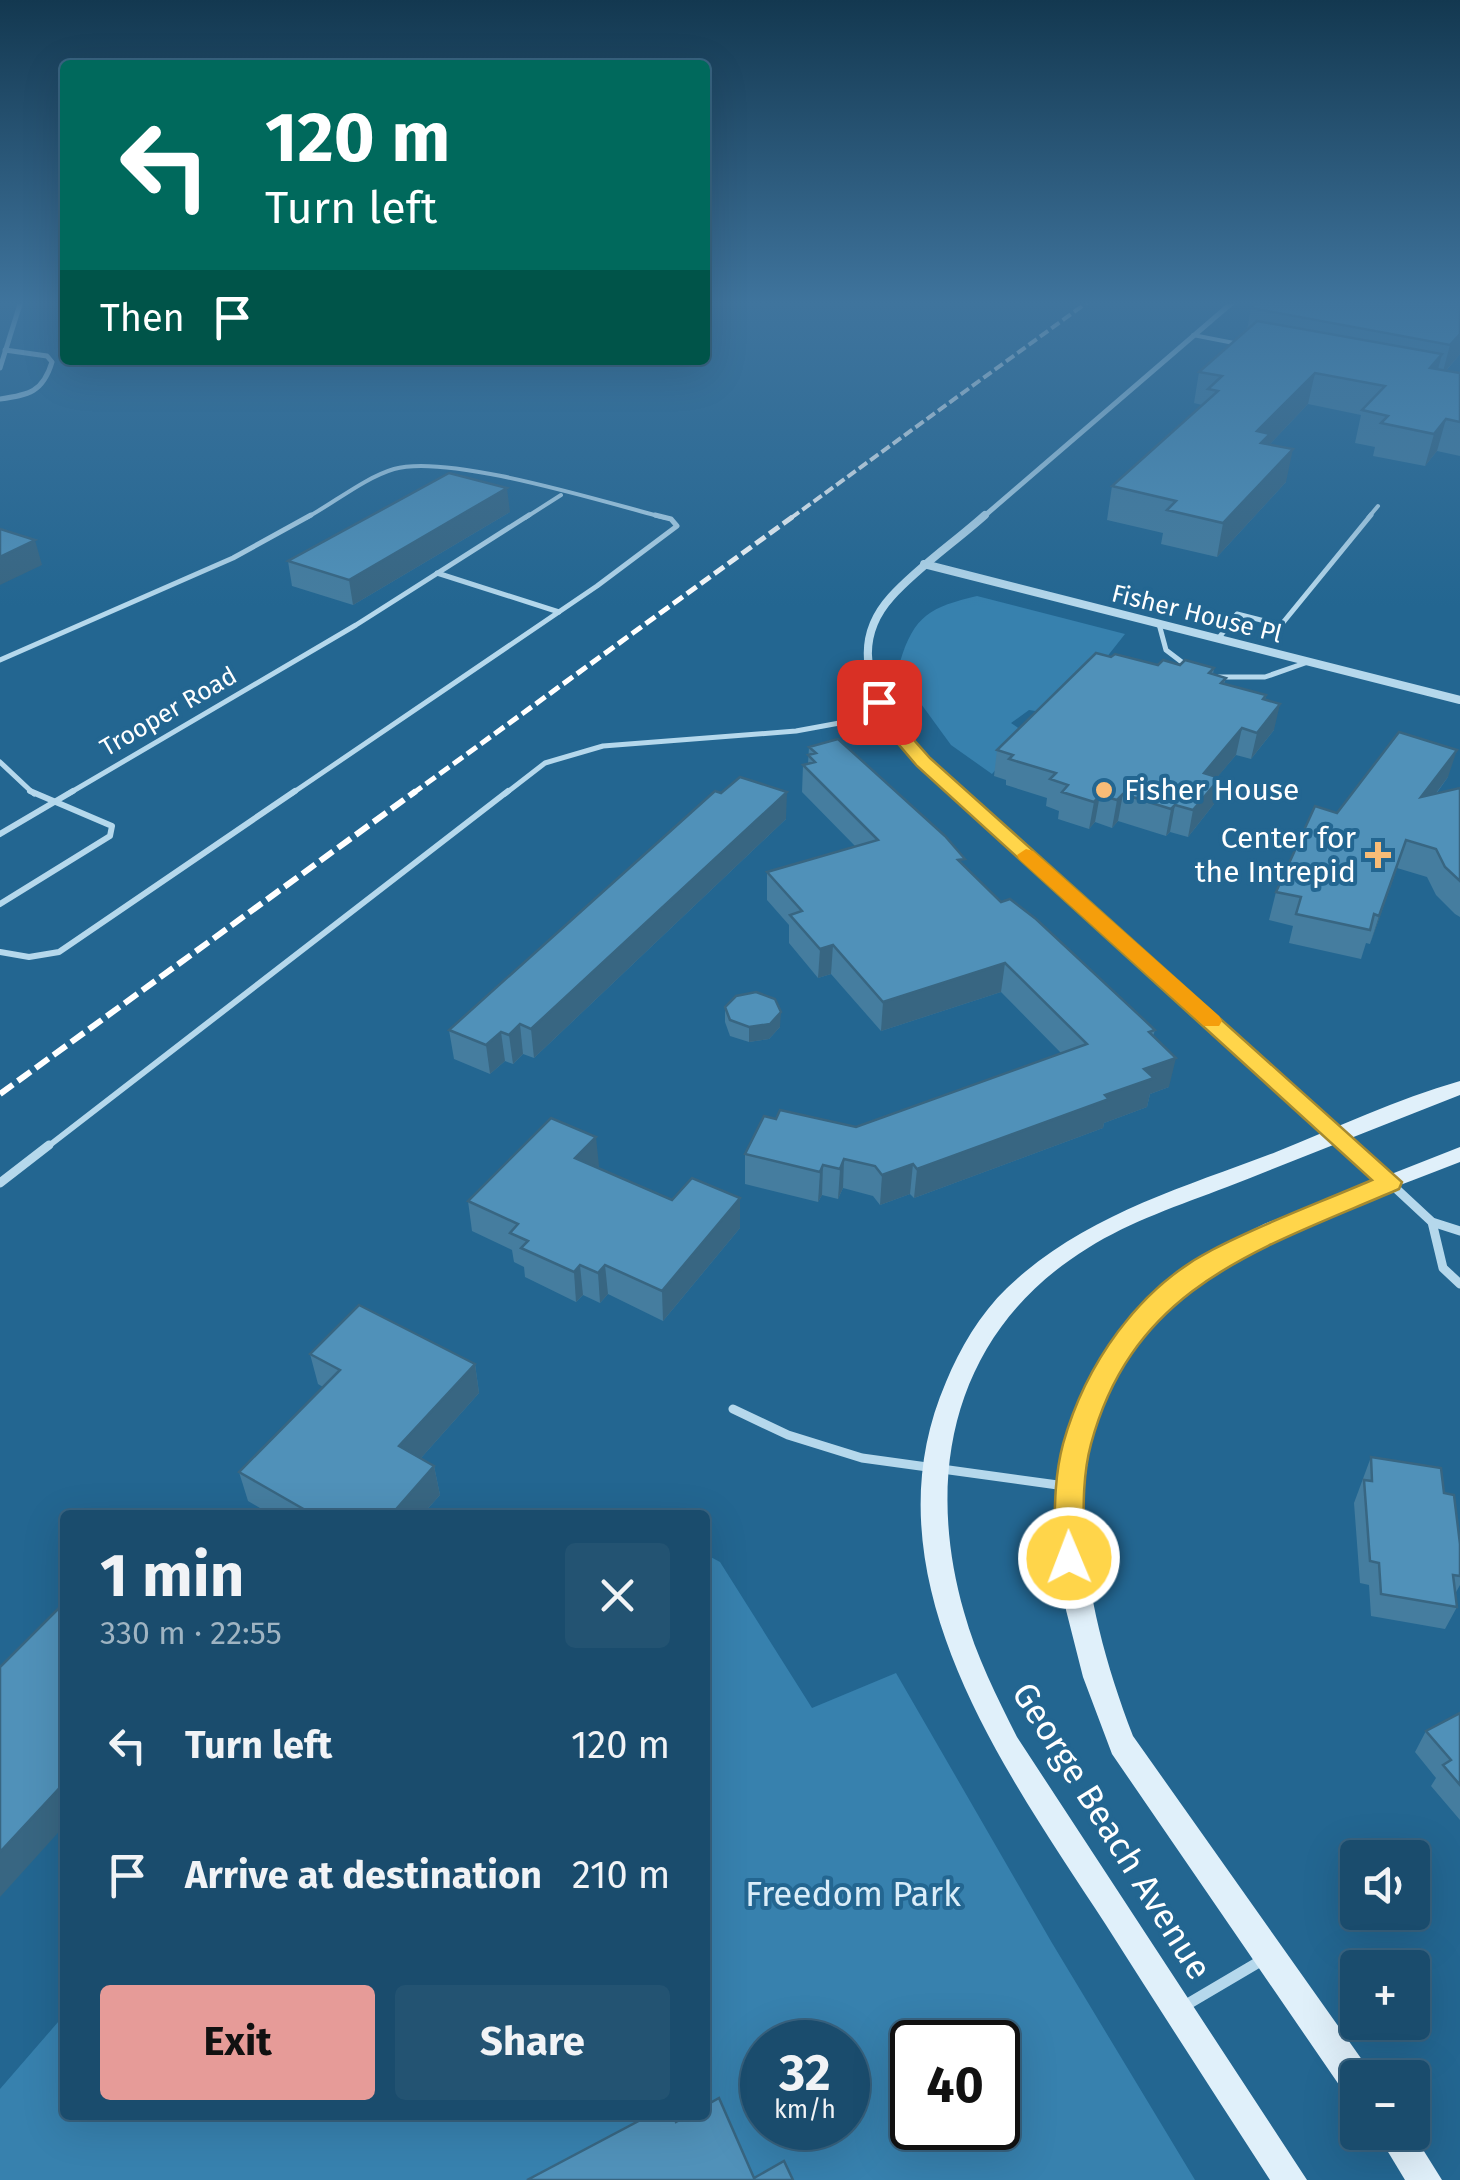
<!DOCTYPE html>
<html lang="en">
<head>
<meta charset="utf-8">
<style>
	:root { --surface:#1a4c6d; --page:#235372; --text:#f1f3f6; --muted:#9fb4c2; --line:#386380; --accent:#e69b98 }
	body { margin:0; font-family:"Fira Sans",sans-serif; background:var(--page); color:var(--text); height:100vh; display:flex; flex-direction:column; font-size:38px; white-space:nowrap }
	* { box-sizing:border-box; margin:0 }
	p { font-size:32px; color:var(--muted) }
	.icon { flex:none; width:55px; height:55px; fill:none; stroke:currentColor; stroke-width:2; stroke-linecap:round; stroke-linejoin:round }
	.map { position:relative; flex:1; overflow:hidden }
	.details { position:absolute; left:60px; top:1510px; width:650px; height:610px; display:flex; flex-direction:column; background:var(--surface); border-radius:10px; box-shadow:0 10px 40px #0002,0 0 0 2px var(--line) }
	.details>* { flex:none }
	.guide { position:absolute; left:60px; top:60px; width:650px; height:305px; border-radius:10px; box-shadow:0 10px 40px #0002,0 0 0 2px var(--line); background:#00695c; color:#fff; overflow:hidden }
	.tools { position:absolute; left:1340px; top:1840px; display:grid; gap:20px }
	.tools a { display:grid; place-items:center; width:90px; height:90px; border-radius:10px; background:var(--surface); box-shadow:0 10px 40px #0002,0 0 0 2px var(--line); font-size:50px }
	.speed { position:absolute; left:740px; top:2020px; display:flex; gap:20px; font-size:50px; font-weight:700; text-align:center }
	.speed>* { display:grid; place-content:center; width:130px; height:130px; border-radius:50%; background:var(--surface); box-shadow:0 10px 40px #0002,0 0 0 2px var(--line); line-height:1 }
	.speed small { font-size:25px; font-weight:400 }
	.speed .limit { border:5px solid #111; border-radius:15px; background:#fff; color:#111 }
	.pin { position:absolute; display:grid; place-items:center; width:85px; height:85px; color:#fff; margin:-42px; border-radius:20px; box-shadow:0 5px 15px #0006 }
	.me { position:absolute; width:110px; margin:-55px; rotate:359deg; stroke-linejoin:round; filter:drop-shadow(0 0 8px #0008) }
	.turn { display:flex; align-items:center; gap:35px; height:210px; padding:0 40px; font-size:45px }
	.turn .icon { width:130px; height:130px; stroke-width:2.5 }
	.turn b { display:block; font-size:70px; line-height:85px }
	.then { display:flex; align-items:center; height:95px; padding:0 40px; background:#0003; gap:20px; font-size:38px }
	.round { display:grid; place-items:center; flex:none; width:105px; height:105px; border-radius:10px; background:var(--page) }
	.overview { display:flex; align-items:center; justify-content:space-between; height:170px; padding:0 40px }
	h1 { font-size:60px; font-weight:700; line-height:75px }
	.button { display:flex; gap:20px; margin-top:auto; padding:20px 40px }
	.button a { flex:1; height:115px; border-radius:10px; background:var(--accent); color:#111; font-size:40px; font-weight:700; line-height:115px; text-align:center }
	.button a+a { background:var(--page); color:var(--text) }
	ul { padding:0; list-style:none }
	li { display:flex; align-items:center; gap:30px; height:130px; padding:0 40px }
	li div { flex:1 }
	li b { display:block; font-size:38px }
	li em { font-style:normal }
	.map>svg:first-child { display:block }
	.green { fill:#3781ae; fill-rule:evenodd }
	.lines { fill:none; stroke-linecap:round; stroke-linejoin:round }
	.lane-far4 { stroke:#b5d8ec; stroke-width:4 }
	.lane-far3 { stroke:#b5d8ec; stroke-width:5 }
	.lane-far2 { stroke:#b5d8ec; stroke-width:6 }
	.lane-far1 { stroke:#b5d8ec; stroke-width:9 }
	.lane { stroke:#b5d8ec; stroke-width:11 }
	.street-far3 { stroke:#b5d8ec; stroke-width:5 }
	.street-far2 { stroke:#b5d8ec; stroke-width:8 }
	.street-far1 { stroke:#b5d8ec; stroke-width:9 }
	.street { stroke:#b5d8ec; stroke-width:11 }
	.secondary { fill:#e0f0fa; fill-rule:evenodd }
	.rail-far2 { stroke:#fff; stroke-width:4; stroke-dasharray:10 4; stroke-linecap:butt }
	.rail-far1 { stroke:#fff; stroke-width:5; stroke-dasharray:12 5; stroke-linecap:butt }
	.rail { stroke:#fff; stroke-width:6; stroke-dasharray:16 6; stroke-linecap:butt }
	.wall { fill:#457d9f }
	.shaded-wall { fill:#386682 }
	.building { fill:#5091b9; stroke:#386682; stroke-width:2.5 }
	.route { fill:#ffd54a; stroke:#a68a30; stroke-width:2.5 }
	.slow { fill:#f59e0b }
	.poi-dot { fill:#f8bc77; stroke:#236691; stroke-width:4 }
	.labels { text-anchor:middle; stroke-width:8; stroke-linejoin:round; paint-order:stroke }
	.far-street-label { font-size:25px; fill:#fff; stroke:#236691 }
	.poi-label { font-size:30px; fill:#fff; stroke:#236691; text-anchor:start }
	.near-street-label { font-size:35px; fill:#fff; stroke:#236691 }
	.near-park-label { font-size:35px; fill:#daedf9; stroke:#236691 }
</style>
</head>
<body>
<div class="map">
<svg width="1460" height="2180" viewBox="0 0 1460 2180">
	<rect width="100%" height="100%" fill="#236691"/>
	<g class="green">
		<path d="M977 596 1125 634 1061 715 1029 710 1011 723 1027 734 992 774 951 745 908 686 900 662C914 615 931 607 977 596Z"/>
		<path d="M705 1554 720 1562 812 1708 896 1673 1052 1943 1195 2180H0V2089L65 2014V2115H705ZM762 2042H848V2128H762ZM912 2042H998V2128H912Z"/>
	</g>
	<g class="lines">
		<g class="lane-far4">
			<polyline points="1193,335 1239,344"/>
			<path d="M306 518C334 503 364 478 394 469 448 453 607 503 666 518"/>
			<polyline points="525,518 561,495"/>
			<polyline points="1368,518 1378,506"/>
		</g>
		<g class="lane-far3">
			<polyline points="437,573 559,612"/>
			<polyline points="1159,624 1166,650 1187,666"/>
			<polyline points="1218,639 1237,614 1281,625 1371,515"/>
			<polyline points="0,660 233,558 311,515"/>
			<polyline points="1219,677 1265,677 1308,662"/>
			<polyline points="0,762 34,794"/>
			<polyline points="68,794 356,625 529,515"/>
			<polyline points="291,794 597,586 677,526 671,519 655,515"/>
			<polyline points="505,794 545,763 603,746 796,731 883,715"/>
		</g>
		<g class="lane-far2">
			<polyline points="0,834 73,791"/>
			<polyline points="0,904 110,836 112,826 30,791"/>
			<polyline points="0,952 29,957 59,952 295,791"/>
			<polyline points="46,1148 508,791"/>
		</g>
		<g class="lane-far1">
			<polyline points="0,1183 49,1145"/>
			<polyline points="1390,1183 1432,1222 1460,1231"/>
			<polyline points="1432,1222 1443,1268 1460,1284"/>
			<polyline points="733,1409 788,1435 862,1458 1065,1486"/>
		</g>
		<polyline class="lane" points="1186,2005 1264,1959"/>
		<g class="street-far3">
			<polyline points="0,368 21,301"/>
			<path d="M0 399C29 395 43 392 52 362L47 356 5 350"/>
			<polyline points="982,518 1234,301"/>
		</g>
		<g class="street-far2">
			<polyline points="924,564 1460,700"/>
			<path d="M958 794C908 748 828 667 891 597 918 567 955 542 985 515"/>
		</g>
		<polyline class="street-far1" points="956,791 1351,1148"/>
		<polyline class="street" points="1348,1145 1390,1183"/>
		<g class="secondary">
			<path d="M1460 1081V1095C1382 1126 1305 1156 1227 1187 1180 1205 1131 1221 1088 1248 956 1329 923 1469 964 1612 976 1656 997 1697 1017 1737L1307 2180H1270C1215 2095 1160 2010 1106 1925 1005 1770 862 1576 946 1382 960 1348 980 1314 1007 1288 1082 1216 1182 1188 1276 1152 1336 1128 1397 1099 1460 1081Z"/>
			<path d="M1460 1147V1162C1382 1193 1301 1219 1229 1262 1043 1374 1066 1561 1133 1736L1370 2071 1372 2078H1358V2099L1346 2095 1112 1754 1083 1677 1066 1610 1057 1543 1059 1478 1073 1416 1101 1358 1148 1299 1208 1253 1264 1224Z"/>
			<polygon points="1376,2132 1412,2132 1442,2180 1405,2180"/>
		</g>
		<polyline class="rail-far2" points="791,518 1089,301"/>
		<polyline class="rail-far1" points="412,794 795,515"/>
		<polyline class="rail" points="0,1094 416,791"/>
	</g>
	<g class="wall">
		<polygon points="1460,301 1460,354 1446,371 1460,373 1460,456 1437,451 1425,466 1373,456 1375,447 1355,443 1361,415 1308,404 1269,445 1286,482 1217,557 1161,544 1163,533 1107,520 1112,486 1202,405 1194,403 1199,372 1247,330 1251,308"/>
		<polygon points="510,512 353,605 292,586 288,561"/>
		<polygon points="1111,657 1158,665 1214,668 1213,674 1226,678 1224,684 1266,695 1265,700 1274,730 1251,759 1236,755 1217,777 1220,778 1214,804 1188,837 1170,832 1166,836 1118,821 1112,828 1095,822 1089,829 1058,819 1059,811 1046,806 1047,798 1006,785 1006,780 994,776 997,750"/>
		<polygon points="809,747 964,866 1001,902 1155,1030 1153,1036 1169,1087 1150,1094 1147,1107 1104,1123 1103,1128 914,1198 910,1194 880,1205 873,1196 843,1188 838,1199 822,1195 818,1202 745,1184 745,1154 776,1119 856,1127 1062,1054 1001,992 881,1031 831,974 818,978 789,943 789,925 767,900 767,872 855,846 802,792 803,765 808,764"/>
		<polygon points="1448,777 1436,794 1460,788 1460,917 1455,914 1436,895 1427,877 1397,868 1370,944 1366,943 1361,959 1289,943 1293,926 1269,920 1276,892 1337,813"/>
		<polygon points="721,793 786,819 534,1058 523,1054 513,1064 505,1061 490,1074 454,1059 449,1030"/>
		<polygon points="725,1007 780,1027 769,1039 749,1042 730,1036 725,1022"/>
		<polygon points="599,1166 597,1168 672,1200 740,1198 740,1228 663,1321 608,1294 600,1303 583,1295 576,1302 525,1277 524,1267 514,1262 512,1250 472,1231 468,1201"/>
		<polygon points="310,1354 475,1364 479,1393 421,1458 434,1466 440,1495 422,1515 272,1515 248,1501 239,1472 323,1387 318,1384"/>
		<polygon points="1371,1457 1444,1493 1460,1544 1460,1585 1455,1594 1457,1607 1445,1629 1371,1616 1369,1585 1360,1583 1354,1503"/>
		<polygon points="1460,1713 1460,1820 1431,1786 1436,1778 1415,1752 1426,1731"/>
	</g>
	<g class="shaded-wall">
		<polygon points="1460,334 1460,354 1442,375 1450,345"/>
		<polygon points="1442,354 1434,385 1430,368"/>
		<polygon points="1315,373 1308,404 1251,464 1257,431"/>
		<polygon points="1446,419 1437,451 1425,466 1434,434"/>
		<polygon points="1293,449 1286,482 1217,557 1223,523"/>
		<polygon points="507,488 510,512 353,605 349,580"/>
		<polygon points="35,540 42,565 0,585 0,557"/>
		<polygon points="1280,704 1274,730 1251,759 1257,733"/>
		<polygon points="1242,728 1236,755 1198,800 1204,773"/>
		<polygon points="1457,750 1448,777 1412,825 1421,797"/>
		<polygon points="1220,778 1214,804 1188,837 1193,810"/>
		<polygon points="787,792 786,819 534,1058 531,1029"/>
		<polygon points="1123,794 1118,821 1112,828 1117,800"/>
		<polygon points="1100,795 1095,822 1089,829 1094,802"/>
		<polygon points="1175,805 1170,832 1166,836 1171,809"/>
		<polygon points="1406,840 1397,868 1370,944 1379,916"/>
		<polygon points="833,945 831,974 818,978 820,949"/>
		<polygon points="1005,963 1001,992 881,1031 883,1002"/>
		<polygon points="781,1012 780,1027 769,1039 749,1042 749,1027"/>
		<polygon points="520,1024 523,1054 513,1064 509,1035"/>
		<polygon points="501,1032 505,1061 490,1074 486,1045"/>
		<polygon points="1176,1058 1169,1087 1150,1094 1147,1107 1104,1123 1103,1128 914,1198 917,1169 1105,1095 1144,1069"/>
		<polygon points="596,1137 599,1166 578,1188 575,1158"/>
		<polygon points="844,1159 843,1188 838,1199 840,1169"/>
		<polygon points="913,1164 910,1194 880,1205 882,1175"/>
		<polygon points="823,1165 822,1195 818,1202 820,1172"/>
		<polygon points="740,1198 740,1228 663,1321 662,1291"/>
		<polygon points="580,1265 583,1295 576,1302 574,1272"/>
		<polygon points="605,1265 608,1294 600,1303 598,1273"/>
		<polygon points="475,1364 479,1393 405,1476 399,1446"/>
		<polygon points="434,1466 440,1495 422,1515 391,1515"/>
		<polygon points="65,1782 65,1825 0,1897 0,1852"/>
	</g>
	<g class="building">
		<polygon points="1260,301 1460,301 1460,334 1450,345 1251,308"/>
		<polygon points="1257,321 1442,354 1430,368 1460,373 1460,422 1446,419 1434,434 1381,423 1388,416 1362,410 1385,386 1315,373 1257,431 1270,434 1261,443 1293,449 1223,523 1167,510 1176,501 1112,486 1218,391 1208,389 1222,376 1199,372"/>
		<polygon points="449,473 507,488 349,580 288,561"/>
		<polygon points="0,529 35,540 0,557"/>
		<polygon points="1096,653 1111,657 1115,654 1158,665 1163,660 1180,665 1185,660 1214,668 1209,673 1226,678 1221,683 1266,695 1263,699 1280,704 1257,733 1242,728 1204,773 1220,778 1193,810 1175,805 1171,809 1123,794 1117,800 1100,795 1094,802 1062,792 1068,785 1050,779 1056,773 1009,759 1013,755 997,750"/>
		<polygon points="1399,732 1457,750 1421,797 1460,788 1460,881 1445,867 1436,849 1406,840 1379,916 1374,914 1370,930 1296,914 1301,897 1276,892 1315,806 1337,813"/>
		<polygon points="838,739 945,836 965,859 958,860 1001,902 1010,899 1036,919 1155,1030 1149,1032 1176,1058 1144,1069 1154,1078 1105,1095 1109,1099 917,1169 913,1164 882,1175 875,1166 844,1159 840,1169 823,1165 820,1172 745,1154 764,1116 776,1119 780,1110 856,1127 1087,1044 1005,963 883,1002 833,945 820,949 790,915 802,911 767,872 878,840 803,765 815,762 808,755 816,753 809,747"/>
		<polygon points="740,777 787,792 531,1029 520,1024 509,1035 501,1032 486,1045 449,1030 715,791 721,793"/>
		<polygon points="756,992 775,999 781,1012 770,1024 749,1027 730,1020 725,1007 736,996"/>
		<polygon points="551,1118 596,1137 575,1158 672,1200 692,1178 740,1198 662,1291 605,1265 598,1273 580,1265 574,1272 521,1248 528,1241 510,1233 518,1224 468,1201"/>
		<polygon points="359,1305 475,1364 399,1446 434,1466 391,1515 314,1515 239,1472 340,1370 310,1354"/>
		<polygon points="1371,1457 1441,1468 1444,1493 1454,1495 1460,1544 1460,1576 1453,1575 1457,1607 1381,1594 1379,1563 1370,1561 1364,1480 1372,1481"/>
		<polygon points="58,1609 65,1614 65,1782 0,1852 0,1667"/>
		<polygon points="1460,1713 1460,1785 1443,1765 1451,1760 1426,1731"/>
		<polygon points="719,2098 754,2178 784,2161 793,2180 527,2180 650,2115 673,2115 676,2122 688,2115 705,2115 705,2106"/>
	</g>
	<linearGradient id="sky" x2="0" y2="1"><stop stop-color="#133850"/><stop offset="0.5" stop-color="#3f749d"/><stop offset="1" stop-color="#3f749d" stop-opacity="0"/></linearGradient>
	<rect width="1460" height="606" fill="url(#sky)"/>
	<path class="route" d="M879 697 885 699 891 714 930 758 1402 1182 1399 1189C1263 1248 1134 1284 1091 1444 1081 1481 1084 1520 1084 1558L1080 1567 1069 1570 1059 1567 1054 1558C1055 1520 1053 1481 1063 1444 1085 1365 1138 1288 1212 1250 1263 1223 1319 1203 1372 1180L917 766 877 719 870 702Z"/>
	<polygon class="slow" points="1026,849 1033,851 1219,1016 1222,1021 1219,1026 1204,1026 1019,859 1017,855"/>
	<g class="poi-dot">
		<circle cx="1104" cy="790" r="10"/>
		<path d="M1373 840h10v10h10v10h-10v10h-10v-10h-10v-10h10z"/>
	</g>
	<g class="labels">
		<g class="far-street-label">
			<text transform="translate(1197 613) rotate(14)" y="9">Fisher House Pl</text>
			<text transform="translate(168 711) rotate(-30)" y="9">Trooper Road</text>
		</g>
		<g class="poi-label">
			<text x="1124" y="800">Fisher House</text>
			<text x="1356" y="848" text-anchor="end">Center for<tspan x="1356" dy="34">the Intrepid</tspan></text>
		</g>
		<g class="near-street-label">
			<text transform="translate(1112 1831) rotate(58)" y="12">George Beach Avenue</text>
		</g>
		<g class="near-park-label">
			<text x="853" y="1906">Freedom Park</text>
		</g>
	</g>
</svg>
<div class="tools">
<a><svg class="icon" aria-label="sound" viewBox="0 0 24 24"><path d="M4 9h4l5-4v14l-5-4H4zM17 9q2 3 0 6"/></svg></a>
<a>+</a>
<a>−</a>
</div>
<div class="speed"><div>32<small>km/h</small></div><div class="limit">40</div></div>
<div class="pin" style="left:879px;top:702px;background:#d93025"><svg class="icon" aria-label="arrive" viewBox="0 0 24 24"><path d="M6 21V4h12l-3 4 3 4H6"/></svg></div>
<svg class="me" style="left:1069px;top:1558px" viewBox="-20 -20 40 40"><circle r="17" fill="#ffd54a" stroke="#fff" stroke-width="3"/><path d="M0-11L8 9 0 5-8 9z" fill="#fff"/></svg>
<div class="guide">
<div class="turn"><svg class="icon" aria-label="left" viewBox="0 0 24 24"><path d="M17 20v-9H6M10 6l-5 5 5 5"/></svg><div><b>120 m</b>Turn left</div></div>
<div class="then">Then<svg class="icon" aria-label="arrive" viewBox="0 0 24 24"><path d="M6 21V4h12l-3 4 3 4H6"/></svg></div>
</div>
<section class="details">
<div class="overview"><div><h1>1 min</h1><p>330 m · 22:55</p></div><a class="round"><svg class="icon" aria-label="close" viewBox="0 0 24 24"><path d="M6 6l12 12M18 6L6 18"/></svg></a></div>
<ul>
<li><svg class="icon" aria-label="left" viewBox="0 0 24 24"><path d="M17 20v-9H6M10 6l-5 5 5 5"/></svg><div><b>Turn left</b></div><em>120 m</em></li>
<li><svg class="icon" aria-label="arrive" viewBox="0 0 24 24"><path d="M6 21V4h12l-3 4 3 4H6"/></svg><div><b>Arrive at destination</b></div><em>210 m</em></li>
</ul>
<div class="button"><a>Exit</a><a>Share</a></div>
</section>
</div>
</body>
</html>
